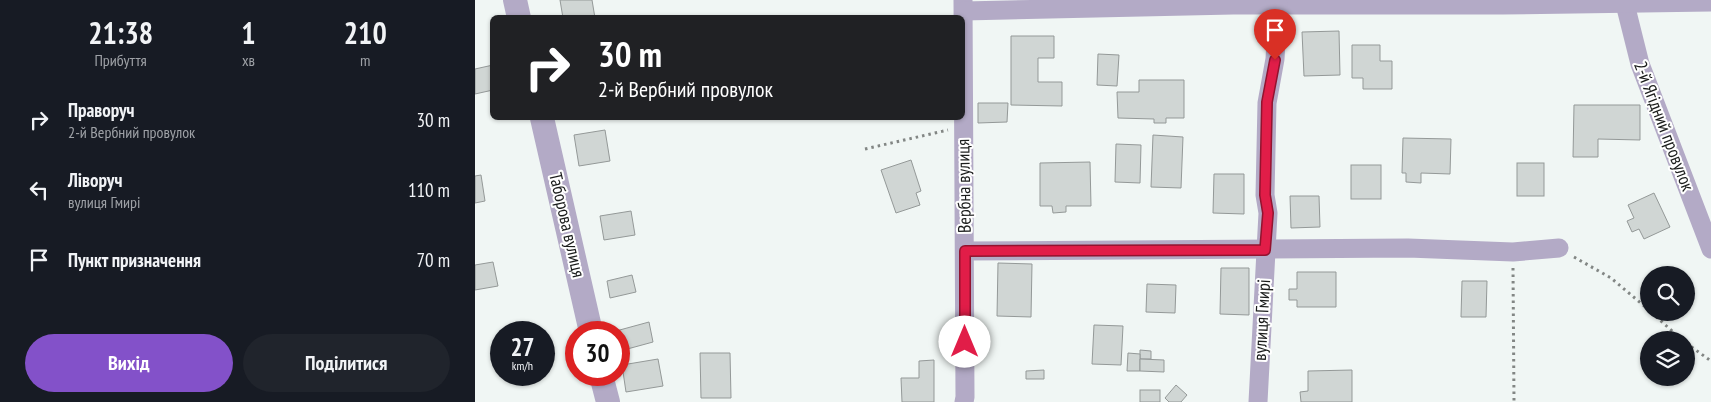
<!DOCTYPE html>
<html lang="uk">
<head>
<meta charset="utf-8">
<style>
	:root { --surface:#171b24; --page:#20242c; --text:#f1f3f6; --muted:#9ea1a6; --accent:#8351c9 }
	body { margin:0; font-family:"PT Sans Narrow",sans-serif; background:var(--page); color:var(--text); height:100vh; display:flex; flex-direction:column; font-size:19px; white-space:nowrap }
	* { box-sizing:border-box; margin:0 }
	p { font-size:16px; color:var(--muted) }
	.icon { flex:none; width:28px; height:28px; fill:none; stroke:currentColor; stroke-width:2; stroke-linecap:round; stroke-linejoin:round }
	.map { position:relative; flex:1; overflow:hidden }
	.sheet { display:flex; flex-direction:column; background:var(--surface); width:475px }
	.sheet>* { flex:none }
	.hud { position:absolute; left:15px; top:15px; width:475px; height:105px; border-radius:8px; box-shadow:0 1px 4px #0004; background:#202124; color:#fff; overflow:hidden }
	.fabs { position:absolute; left:1165px; top:266px; display:grid; gap:10px }
	.fabs a { display:grid; place-items:center; width:55px; height:55px; border-radius:50%; background:var(--surface); box-shadow:0 1px 4px #0004; font-size:25px }
	.speed { position:absolute; left:15px; top:321px; display:flex; gap:10px; font-size:25px; font-weight:700; text-align:center }
	.speed>* { display:grid; place-content:center; width:65px; height:65px; border-radius:50%; background:var(--surface); box-shadow:0 1px 4px #0004; line-height:1 }
	.speed small { font-size:12px; font-weight:400 }
	.speed .limit { border:8px solid #d22; background:#fff; color:#111 }
	.pin { position:absolute; display:grid; place-items:center; width:42px; height:42px; color:#fff; margin:-51px -21px; border-radius:50% 50% 50% 0; rotate:-45deg; box-shadow:0 0 5px #0007 }
	.pin .icon { rotate:45deg }
	.me { position:absolute; width:55px; margin:-28px; rotate:0deg; stroke-linejoin:round; filter:drop-shadow(0 0 4px #0008) }
	.turn { display:flex; align-items:center; gap:18px; height:105px; padding:0 25px; font-size:22px }
	.turn .icon { width:65px; height:65px; stroke-width:2.5 }
	.turn b { display:block; font-size:35px; line-height:42px }
	.eta { display:flex; justify-content:space-evenly; align-items:center; height:85px; text-align:center }
	.eta b { font-size:30px; font-weight:800; line-height:35px }
	.action { display:flex; gap:10px; margin-top:auto; padding:10px 25px }
	.action a { flex:1; height:58px; border-radius:30px; background:var(--accent); color:#fff; font-size:20px; font-weight:800; line-height:58px; text-align:center }
	.action a+a { background:var(--page); color:var(--text) }
	ul { padding:0; list-style:none }
	li { display:flex; align-items:center; gap:15px; height:70px; padding:0 25px }
	li div { flex:1 }
	li b { display:block; font-size:19px }
	li em { font-style:normal }
	main { display:flex; flex:1; min-height:0 }
	.map>svg:first-child { display:block }
	.building { fill:#d0d6d4; stroke:#949998 }
	.lines { fill:none; stroke-linecap:round; stroke-linejoin:round }
	.path { stroke:#828684; stroke-width:3; stroke-dasharray:2.5 4; stroke-linecap:butt }
	.minor { stroke:#b3aac6; stroke-width:19 }
	.tertiary { stroke:#b3aac6; stroke-width:24 }
	.route-casing { stroke:#92132f; stroke-width:12 }
	.route { stroke:#e11d48; stroke-width:9 }
	.labels { text-anchor:middle; stroke-width:4; stroke-linejoin:round; paint-order:stroke }
	.street-label { font-size:18px; fill:#1a1c1b; stroke:#fff }
</style>
</head>
<body>
<main>
<section class="sheet">
<div class="eta">
<div><b>21:38</b><p>Прибуття</p></div>
<div><b>1</b><p>хв</p></div>
<div><b>210</b><p>m</p></div>
</div>
<ul>
<li><svg class="icon" aria-label="right" viewBox="0 0 24 24"><path d="M7 20v-9h11M14 6l5 5-5 5"/></svg><div><b>Праворуч</b><p>2-й Вербний провулок</p></div><em>30 m</em></li>
<li><svg class="icon" aria-label="left" viewBox="0 0 24 24"><path d="M17 20v-9H6M10 6l-5 5 5 5"/></svg><div><b>Ліворуч</b><p>вулиця Гмирі</p></div><em>110 m</em></li>
<li><svg class="icon" aria-label="arrive" viewBox="0 0 24 24"><path d="M6 21V4h12l-3 4 3 4H6"/></svg><div><b>Пункт призначення</b></div><em>70 m</em></li>
</ul>
<div class="action"><a>Вихід</a><a>Поділитися</a></div>
</section>
<div class="map">
<svg width="1236" height="402" viewBox="0 0 1236 402">
	<rect width="100%" height="100%" fill="#f0f6f4"/>
	<g class="building">
		<polygon points="85,0 117,0 120,18 88,18"/>
		<polygon points="864,31 865,75 829,76 827,32"/>
		<polygon points="536,36 579,36 579,58 563,58 563,82 587,82 587,106 536,105"/>
		<polygon points="877,45 905,45 905,61 917,61 917,89 888,89 888,78 877,78"/>
		<polygon points="623,54 644,55 642,86 622,85"/>
		<polygon points="18,65 18,90 0,94 0,69"/>
		<polygon points="664,80 709,80 709,118 691,118 691,123 679,123 679,119 643,118 642,92 664,92"/>
		<polygon points="503,103 533,103 532,122 503,123"/>
		<polygon points="1099,105 1165,105 1165,140 1123,139 1123,157 1098,157"/>
		<polygon points="130,130 135,161 104,166 99,135"/>
		<polygon points="678,135 708,137 706,188 676,187"/>
		<polygon points="928,138 976,139 975,174 946,173 946,183 931,182 931,173 927,173"/>
		<polygon points="641,144 666,145 665,183 640,182"/>
		<polygon points="436,160 446,191 441,193 445,205 421,213 406,170"/>
		<polygon points="615,162 616,206 591,206 591,212 578,213 577,206 565,206 565,163"/>
		<rect x="1042" y="163" width="27" height="33"/>
		<rect x="876" y="165" width="30" height="34"/>
		<polygon points="739,174 769,174 769,214 738,213"/>
		<polygon points="6,175 10,201 0,203 0,176"/>
		<polygon points="1179,193 1195,227 1169,239 1164,229 1157,232 1152,221 1159,218 1153,205"/>
		<polygon points="815,196 844,196 845,227 816,228"/>
		<polygon points="156,211 160,235 129,240 125,216"/>
		<polygon points="18,262 23,286 0,290 0,265"/>
		<polygon points="523,263 557,264 556,317 522,316"/>
		<polygon points="746,268 774,268 774,315 745,314"/>
		<polygon points="822,272 861,272 861,307 822,307 822,300 814,300 814,289 822,289"/>
		<polygon points="157,275 161,292 135,298 132,281"/>
		<polygon points="987,281 1012,281 1011,317 986,317"/>
		<polygon points="672,284 701,285 700,313 671,312"/>
		<polygon points="174,322 178,342 145,351 144,332 141,331"/>
		<polygon points="619,325 648,326 646,365 617,364"/>
		<polygon points="665,350 676,351 676,359 665,359"/>
		<polygon points="225,353 255,353 256,398 226,398"/>
		<polygon points="653,353 665,354 665,371 652,371"/>
		<polygon points="183,359 188,386 151,392 147,365"/>
		<polygon points="665,359 689,360 689,372 665,371"/>
		<polygon points="459,360 459,402 427,402 426,378 444,378 444,361"/>
		<polygon points="569,370 569,379 551,379 551,371"/>
		<polygon points="877,370 877,402 826,402 825,392 833,391 833,371"/>
		<polygon points="701,385 712,395 706,402 694,402 690,398"/>
		<rect x="665" y="390" width="20" height="12"/>
	</g>
	<g class="lines">
		<g class="path">
			<polyline points="390,149 473,130"/>
			<polyline points="1099,257 1136,278 1174,310"/>
			<polyline points="1038,268 1039,402"/>
			<polyline points="1176,312 1207,340"/>
			<polyline points="1211,343 1236,361"/>
		</g>
		<g class="minor">
			<polyline points="488,0 490,397 489,402"/>
			<polyline points="1149,0 1165,64 1236,249"/>
			<polyline points="489,11 758,5 1027,5 1236,2"/>
			<polyline points="490,251 933,248 1038,252 1084,248"/>
			<polyline points="783,402 793,213 790,195 792,103 800,59 803,4 800,0"/>
		</g>
		<g class="tertiary">
			<polyline points="40,0 44,18"/>
			<polyline points="67,118 116,332"/>
			<polyline points="126,375 133,402"/>
		</g>
	</g>
	<g class="lines">
		<defs>
			<polyline id="route" points="490,342 490,251 790,250 793,213 790,195 792,102 800,60"/>
		</defs>
		<use href="#route" class="route-casing"/>
		<use href="#route" class="route"/>
	</g>
	<g class="labels">
		<g class="street-label">
			<text transform="translate(1189 126) rotate(69)" y="6">2-й Ягідний провулок</text>
			<text transform="translate(489 186) rotate(-91)" y="6">Вербна вулиця</text>
			<text transform="translate(92 225) rotate(77)" y="6">Таборова вулиця</text>
			<text transform="translate(787 320) rotate(-87)" y="6">вулиця Гмирі</text>
		</g>
	</g>
</svg>
<div class="fabs">
<a><svg class="icon" aria-label="search" viewBox="0 0 24 24"><circle cx="10" cy="10" r="6"/><path d="M15 15l6 6"/></svg></a>
<a><svg class="icon" aria-label="layers" viewBox="0 0 24 24"><path d="M12 4l9 5-9 5-9-5zM3 14l9 5 9-5"/></svg></a>
</div>
<div class="speed"><div>27<small>km/h</small></div><div class="limit">30</div></div>
<div class="pin" style="left:800px;top:60px;background:#d93025"><svg class="icon" aria-label="arrive" viewBox="0 0 24 24"><path d="M6 21V4h12l-3 4 3 4H6"/></svg></div>
<svg class="me" style="left:490px;top:342px" viewBox="-20 -20 40 40"><circle r="19" fill="#fff"/><path d="M0-13L10 11 0 6-10 11z" fill="#e11d48"/></svg>
<div class="hud">
<div class="turn"><svg class="icon" aria-label="right" viewBox="0 0 24 24"><path d="M7 20v-9h11M14 6l5 5-5 5"/></svg><div><b>30 m</b>2-й Вербний провулок</div></div>
</div>
</div>
</main>
</body>
</html>
